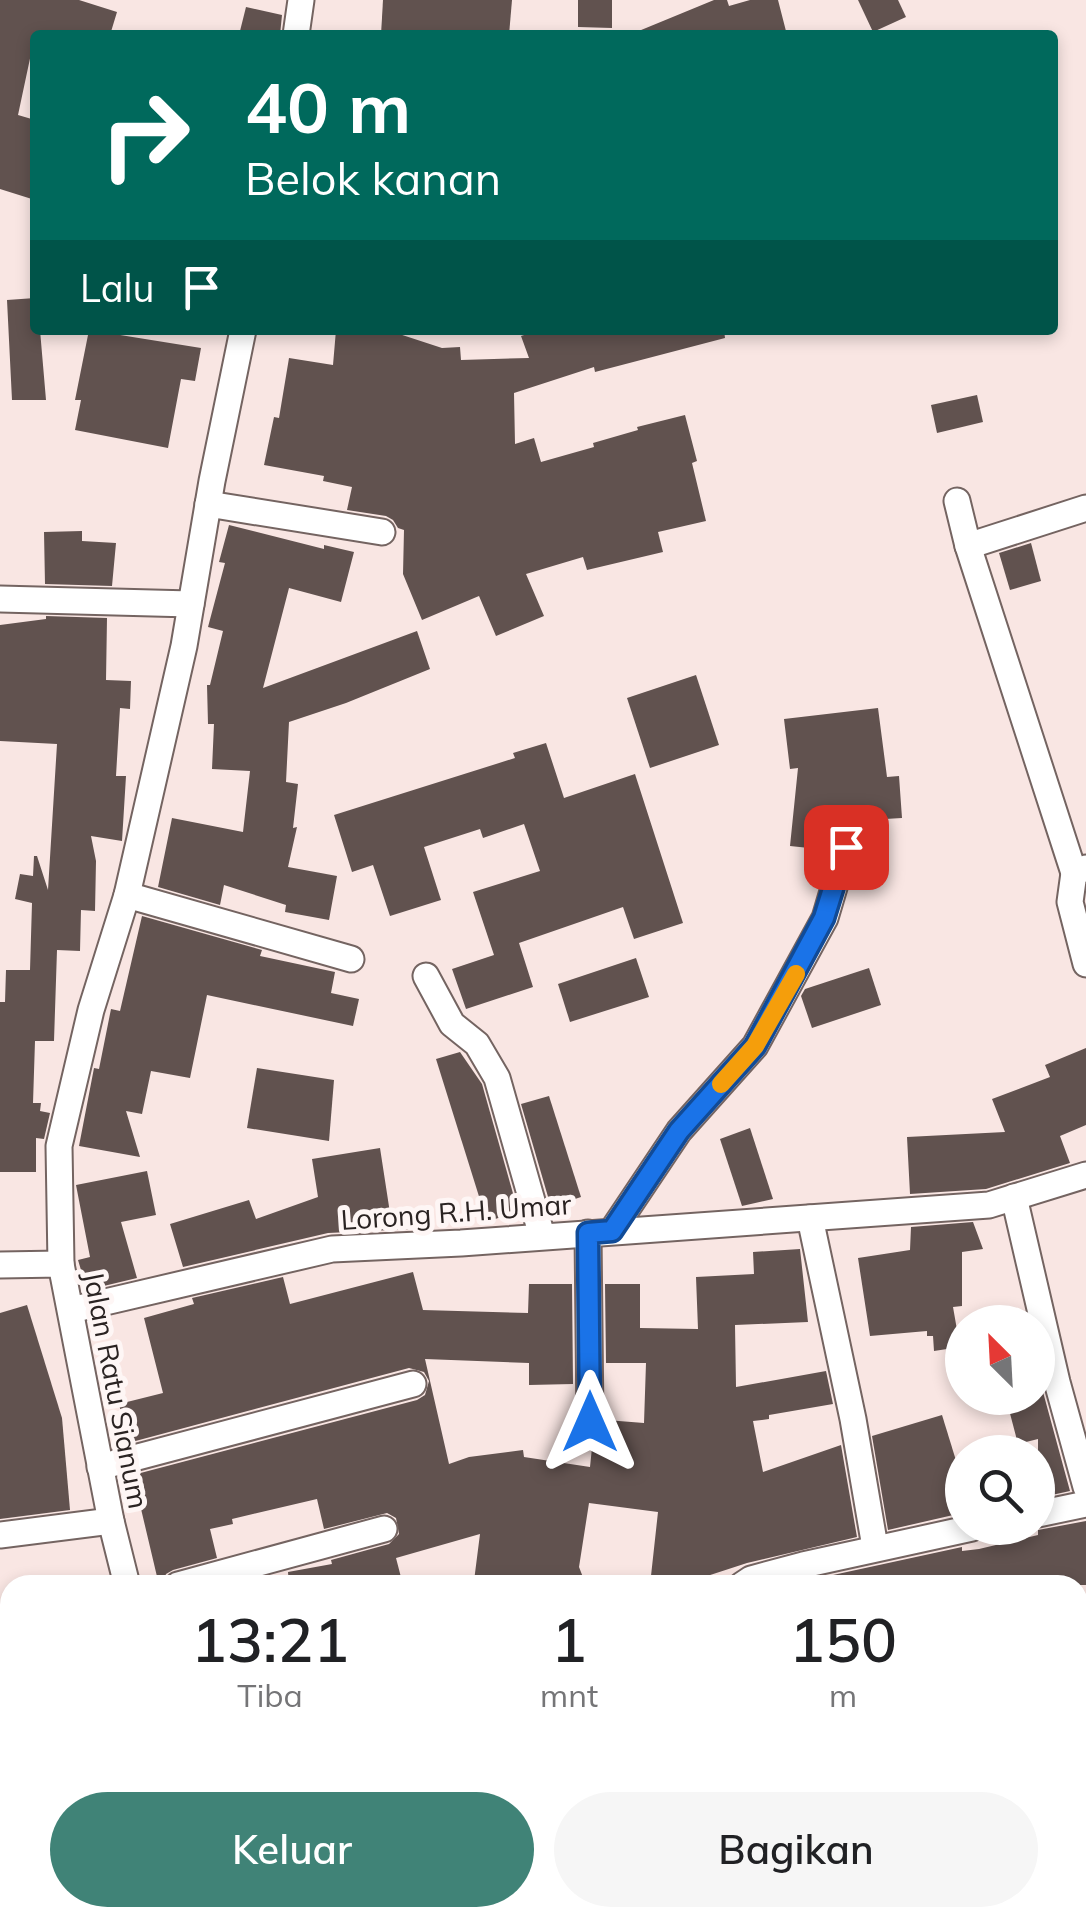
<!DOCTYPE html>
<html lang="id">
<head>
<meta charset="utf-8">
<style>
	:root { --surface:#fff; --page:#f6f6f6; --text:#202124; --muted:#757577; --accent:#408377 }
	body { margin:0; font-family:Mulish,sans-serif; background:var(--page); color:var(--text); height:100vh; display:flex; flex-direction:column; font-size:38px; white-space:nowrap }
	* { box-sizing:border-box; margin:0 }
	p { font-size:32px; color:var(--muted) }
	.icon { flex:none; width:55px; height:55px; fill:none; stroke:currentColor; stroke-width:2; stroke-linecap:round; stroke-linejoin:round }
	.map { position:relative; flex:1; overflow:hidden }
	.panel { position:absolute; left:0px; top:1575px; width:1088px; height:352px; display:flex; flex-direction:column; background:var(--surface); border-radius:30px 30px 0 0; box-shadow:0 5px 15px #0003 }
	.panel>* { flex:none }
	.guide { position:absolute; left:30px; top:30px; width:1028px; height:305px; border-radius:10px; box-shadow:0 5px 15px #0003; background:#00695c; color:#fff; overflow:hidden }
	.needle { width:65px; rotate:336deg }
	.controls { position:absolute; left:945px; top:1305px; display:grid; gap:20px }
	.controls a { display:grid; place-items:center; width:110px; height:110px; border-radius:50%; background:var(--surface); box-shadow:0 5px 15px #0003; font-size:50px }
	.pin { position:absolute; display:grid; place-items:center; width:85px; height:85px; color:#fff; margin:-42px; border-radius:20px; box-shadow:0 5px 15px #0006 }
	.me { position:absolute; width:110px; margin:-55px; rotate:0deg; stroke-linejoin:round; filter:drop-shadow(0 0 8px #0008) }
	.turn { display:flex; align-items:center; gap:35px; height:210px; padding:0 50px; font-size:45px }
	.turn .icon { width:130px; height:130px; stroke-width:2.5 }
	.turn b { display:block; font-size:70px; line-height:85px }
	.then { display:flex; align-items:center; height:95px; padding:0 50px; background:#0003; gap:20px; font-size:38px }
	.eta { display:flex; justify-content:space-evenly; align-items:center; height:170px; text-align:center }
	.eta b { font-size:60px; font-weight:600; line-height:70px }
	.action { display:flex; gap:20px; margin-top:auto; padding:20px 50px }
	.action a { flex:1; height:115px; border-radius:60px; background:var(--accent); color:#fff; font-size:40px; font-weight:600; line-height:115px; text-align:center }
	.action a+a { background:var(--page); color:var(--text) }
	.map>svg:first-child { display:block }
	.building { fill:#61524f }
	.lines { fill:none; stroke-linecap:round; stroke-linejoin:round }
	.street-casing { stroke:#746461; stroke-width:29 }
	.street { stroke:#fff; stroke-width:25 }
	.route-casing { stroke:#114b97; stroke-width:25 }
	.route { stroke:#1a73e8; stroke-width:18 }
	.slow { stroke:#f59e0b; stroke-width:18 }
	.labels { text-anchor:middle; stroke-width:10; stroke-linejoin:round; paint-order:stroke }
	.street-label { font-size:28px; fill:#2a2322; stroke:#fef6f5 }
</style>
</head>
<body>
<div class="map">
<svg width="1086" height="1926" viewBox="0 0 1086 1926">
	<rect width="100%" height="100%" fill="#f9e6e3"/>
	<g class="building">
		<polygon points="0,0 79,0 117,12 110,35 35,35 18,115 35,120 35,200 0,189"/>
		<polygon points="383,0 512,0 509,35 381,35"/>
		<polygon points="578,0 612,0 612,28 578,27"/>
		<polygon points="714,0 727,0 729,6 750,0 778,0 787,35 629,35"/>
		<polygon points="858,0 898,0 906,17 873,32"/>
		<polygon points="246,7 282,15 280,35 239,35"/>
		<polygon points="35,298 35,330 40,330 46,400 12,400 7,300"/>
		<polygon points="89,330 201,348 195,381 181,379 168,448 75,430 81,400 75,400"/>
		<polygon points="336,330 387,330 442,348 460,347 461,360 529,358 521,336 540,330 724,330 725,338 595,372 594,367 514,393 515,444 534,438 541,462 594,447 593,443 638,430 637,427 685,415 697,461 692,463 706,521 658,532 663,552 587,570 583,557 526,574 544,616 496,636 479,596 422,620 403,574 404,530 398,528 393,520 386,516 347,510 352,487 323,481 324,476 264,465 274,417 279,418 289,358 333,365"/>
		<polygon points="977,395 983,422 937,433 931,405"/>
		<polygon points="229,525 324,549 324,545 354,552 341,602 289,588 263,688 417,631 430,669 346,703 289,722 286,782 298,784 293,828 297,827 288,867 337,876 329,920 285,912 286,905 224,885 220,905 158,887 172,818 243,832 250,771 212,769 214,724 208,724 207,685 210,685 223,631 208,627 225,563 219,562"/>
		<polygon points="82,531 82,541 116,543 112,586 45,584 44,532"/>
		<polygon points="1031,543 1041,581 1010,590 999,553"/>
		<polygon points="46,616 107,618 106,680 131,681 130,709 120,708 116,776 126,776 122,841 91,836 96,861 95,911 81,910 80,951 57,950 54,1041 35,1041 33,1103 41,1103 40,1111 50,1113 44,1139 36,1138 36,1172 0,1172 0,1002 5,1002 6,970 30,970 32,903 15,899 20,874 33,876 34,856 37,856 48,890 57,744 0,741 0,625 46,619"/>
		<polygon points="696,675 719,745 650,768 627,698"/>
		<polygon points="878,708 887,777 899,776 902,818 834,822 828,850 790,846 798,768 790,769 784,719"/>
		<polygon points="546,743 564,798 635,774 683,923 634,939 623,907 519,943 533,987 466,1009 452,969 494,955 473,892 540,871 524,824 483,838 480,829 424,847 441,900 390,916 373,865 352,872 334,815 515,758 513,753"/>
		<polygon points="142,916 262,950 260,956 335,972 331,993 359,999 353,1026 207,995 190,1078 151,1071 142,1114 126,1111 140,1157 79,1146 94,1068 99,1069 111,1009 120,1011"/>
		<polygon points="636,958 649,997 570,1022 558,984"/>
		<polygon points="869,968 881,1005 812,1028 801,996 805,989"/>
		<polygon points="1086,1048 1086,1125 1060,1136 1070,1163 986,1189 910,1194 907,1137 1005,1132 992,1099 1050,1077 1045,1065"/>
		<polygon points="460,1052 482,1084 518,1211 487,1222 436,1059"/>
		<polygon points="257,1068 334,1080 329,1141 247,1128"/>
		<polygon points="549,1096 581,1197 551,1207 521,1104"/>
		<polygon points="750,1128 773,1199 742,1206 720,1139"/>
		<polygon points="380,1148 390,1213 410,1213 411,1229 328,1233 183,1267 170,1224 249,1200 256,1219 318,1197 312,1159"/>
		<polygon points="147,1171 156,1215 121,1222 137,1278 87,1290 78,1260 90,1257 76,1185"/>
		<polygon points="973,1222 983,1249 962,1252 962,1306 953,1307 960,1347 934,1351 933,1336 927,1336 927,1331 870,1336 858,1258 910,1250 911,1227"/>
		<polygon points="800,1249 808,1322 735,1325 736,1387 826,1371 833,1404 769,1415 769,1419 753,1421 763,1472 841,1445 857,1537 747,1563 701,1578 701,1585 650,1585 658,1512 589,1503 579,1567 586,1585 502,1585 474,1581 480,1534 396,1558 403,1585 289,1585 288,1572 332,1564 331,1560 389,1544 399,1534 396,1518 387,1513 324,1529 317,1499 232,1519 233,1524 210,1529 217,1558 173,1570 166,1574 162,1585 159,1585 133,1475 417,1400 425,1395 429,1381 424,1372 409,1368 128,1443 119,1404 163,1393 144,1318 194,1304 192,1298 283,1277 290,1304 413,1272 423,1310 528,1313 529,1284 572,1284 573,1384 529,1385 529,1363 425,1359 449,1464 469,1457 523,1450 524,1457 590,1467 593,1438 604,1431 606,1420 644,1423 646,1363 606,1363 605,1284 640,1284 640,1328 698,1329 696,1277 754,1274 753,1252"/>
		<polygon points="27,1305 62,1418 70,1510 0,1519 0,1313"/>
		<polygon points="1043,1392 1070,1491 1038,1498 1038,1439 1018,1444 1007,1402 1038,1398 1038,1393"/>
		<polygon points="942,1415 962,1480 962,1513 888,1530 872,1436"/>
		<polygon points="1086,1521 1086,1585 835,1585 833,1575 962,1547 962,1551 979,1549 1038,1535 1038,1530"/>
	</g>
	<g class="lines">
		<defs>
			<g id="street">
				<polyline points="296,35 301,0"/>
				<polyline points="957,501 968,546 1074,873"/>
				<polyline points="208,504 382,532"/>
				<polyline points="968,546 1086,508"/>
				<polyline points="0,599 191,604"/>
				<polyline points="1086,868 1074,873 1070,902 1086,964"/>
				<polyline points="127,895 351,959"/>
				<polyline points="426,976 452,1024 477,1044 497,1078 542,1236"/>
				<polyline points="1014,1197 1057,1382 1086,1487"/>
				<polyline points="810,1218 853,1419 875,1547"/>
				<polyline points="612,1231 679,1131 755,1046 825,918 846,847"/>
				<polyline points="588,1233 590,1422"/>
				<polyline points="61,1264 59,1146 91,1010 127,895 184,646 212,481 243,330"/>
				<polyline points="0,1265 61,1264 111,1521 127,1585"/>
				<polyline points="71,1310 332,1249 461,1243 989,1205 1086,1175"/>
				<polyline points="100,1467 413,1384"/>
				<polyline points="1038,1514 1086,1504"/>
				<polyline points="0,1535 111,1521"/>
				<polyline points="178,1585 384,1529"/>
				<polyline points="742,1585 751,1579 803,1565 972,1528"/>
				<polyline points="0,1791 10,1790"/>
				<polyline points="194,1926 194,1918"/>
			</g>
		</defs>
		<use href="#street" class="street-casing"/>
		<use href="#street" class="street"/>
	</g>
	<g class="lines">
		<defs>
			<polyline id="route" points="590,1422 588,1233 612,1231 679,1131 755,1046 824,918 846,847"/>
		</defs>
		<use href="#route" class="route-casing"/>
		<use href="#route" class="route"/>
		<polyline class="slow" points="721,1084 755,1046 796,974"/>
	</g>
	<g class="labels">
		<g class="street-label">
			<text transform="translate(456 1212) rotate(-4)" y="10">Lorong R.H. Umar</text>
			<text transform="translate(116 1390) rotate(79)" y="10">Jalan Ratu Sianum</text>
		</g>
	</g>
</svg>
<div class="controls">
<a><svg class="needle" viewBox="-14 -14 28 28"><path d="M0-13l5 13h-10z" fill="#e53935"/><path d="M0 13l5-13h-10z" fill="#757577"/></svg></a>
<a><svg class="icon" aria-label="search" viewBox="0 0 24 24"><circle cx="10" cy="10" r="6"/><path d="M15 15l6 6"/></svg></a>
</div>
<div class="pin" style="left:846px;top:847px;background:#d93025"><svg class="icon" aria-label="arrive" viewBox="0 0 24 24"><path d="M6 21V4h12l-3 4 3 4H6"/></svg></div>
<svg class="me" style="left:590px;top:1422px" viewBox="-20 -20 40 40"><path d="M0-17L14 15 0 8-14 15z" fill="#1a73e8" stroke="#fff" stroke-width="4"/></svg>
<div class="guide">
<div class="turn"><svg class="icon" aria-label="right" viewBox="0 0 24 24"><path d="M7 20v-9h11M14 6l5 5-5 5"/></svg><div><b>40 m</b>Belok kanan</div></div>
<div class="then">Lalu<svg class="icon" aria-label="arrive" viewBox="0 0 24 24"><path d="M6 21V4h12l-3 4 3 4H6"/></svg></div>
</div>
<section class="panel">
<div class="eta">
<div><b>13:21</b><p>Tiba</p></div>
<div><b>1</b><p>mnt</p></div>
<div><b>150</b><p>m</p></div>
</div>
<div class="action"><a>Keluar</a><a>Bagikan</a></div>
</section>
</div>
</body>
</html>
